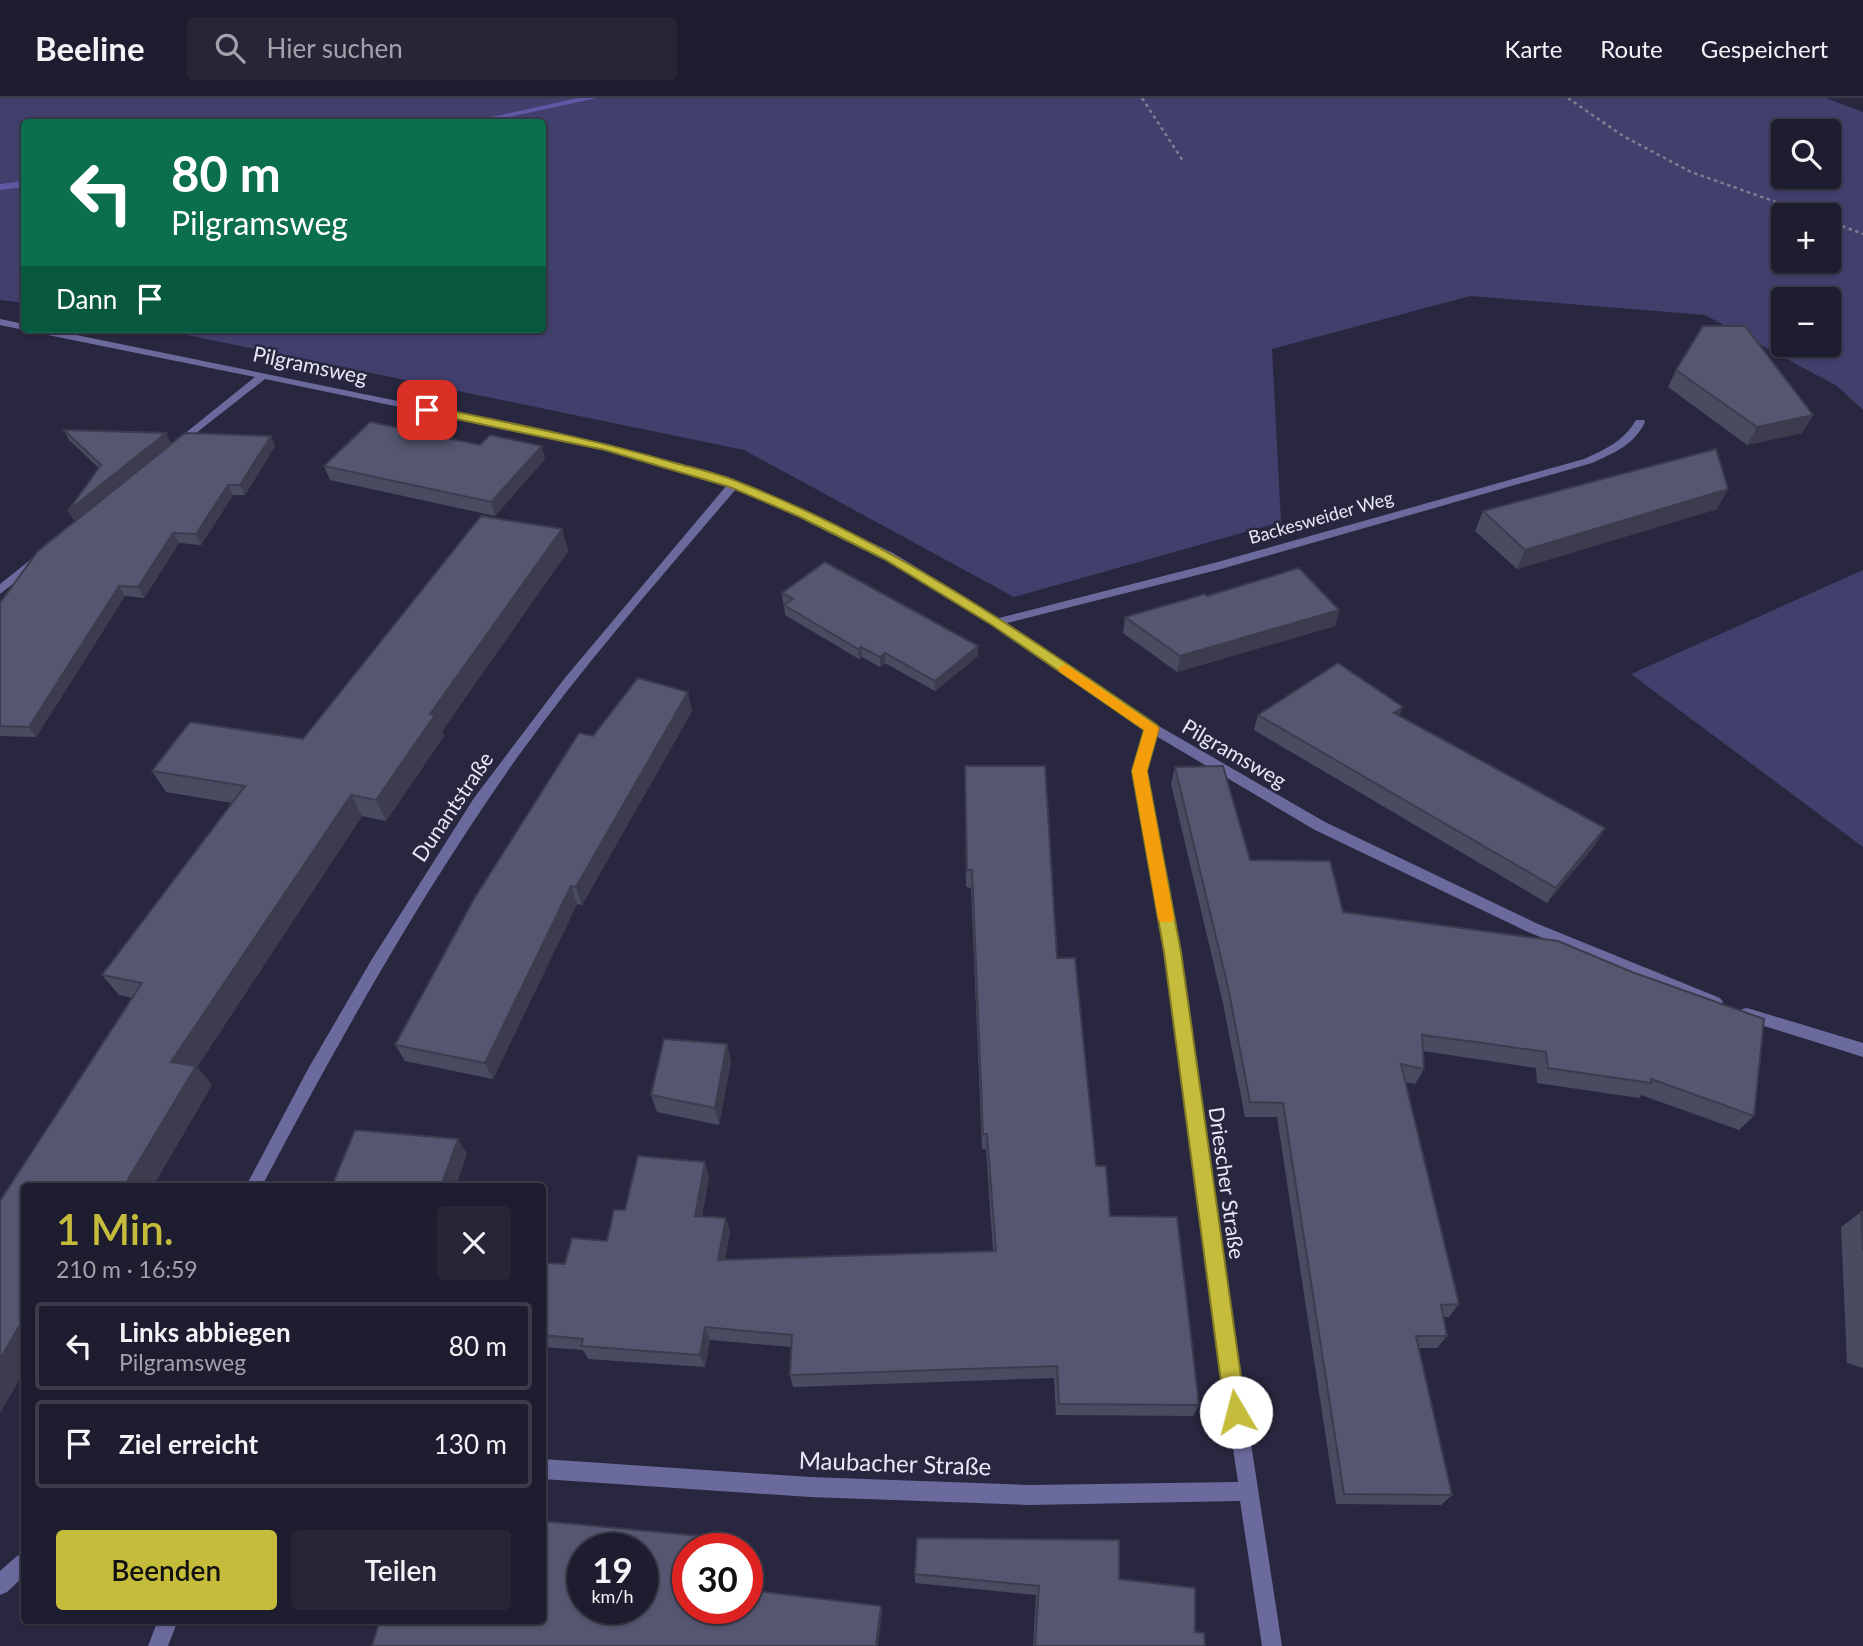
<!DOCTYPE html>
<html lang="de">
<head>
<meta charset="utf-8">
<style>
	:root { --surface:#1e1d2f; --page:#262637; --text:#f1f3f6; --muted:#a1a2aa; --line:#3c3b4b; --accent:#c6bc3c }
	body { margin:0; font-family:Lato,sans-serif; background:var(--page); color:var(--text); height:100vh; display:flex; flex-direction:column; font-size:26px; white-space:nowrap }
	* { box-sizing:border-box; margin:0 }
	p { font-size:23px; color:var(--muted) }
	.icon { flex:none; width:38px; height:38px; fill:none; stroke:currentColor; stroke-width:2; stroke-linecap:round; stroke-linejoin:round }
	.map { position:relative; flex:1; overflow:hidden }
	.panel { position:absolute; left:21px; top:1085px; width:525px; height:441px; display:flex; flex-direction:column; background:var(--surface); border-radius:7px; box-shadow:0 2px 5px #0004,0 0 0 2px var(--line) }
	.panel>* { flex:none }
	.guide { position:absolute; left:21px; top:21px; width:525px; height:214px; border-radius:7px; box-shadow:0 2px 5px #0004,0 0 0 2px var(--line); background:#0b6e4f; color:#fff; overflow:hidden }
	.controls { position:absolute; left:1771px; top:21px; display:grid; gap:14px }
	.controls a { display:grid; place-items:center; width:70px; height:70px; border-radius:7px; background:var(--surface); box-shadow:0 2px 5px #0004,0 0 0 2px var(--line); font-size:35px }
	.speed { position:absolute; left:567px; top:1435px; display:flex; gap:14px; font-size:35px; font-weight:700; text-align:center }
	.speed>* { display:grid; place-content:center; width:91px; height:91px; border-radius:50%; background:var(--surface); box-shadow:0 2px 5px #0004,0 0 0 2px var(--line); line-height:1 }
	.speed small { font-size:18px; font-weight:400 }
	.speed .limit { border:10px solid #d22; background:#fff; color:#111 }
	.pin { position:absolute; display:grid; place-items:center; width:60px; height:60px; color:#fff; margin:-30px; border-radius:14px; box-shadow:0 4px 10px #0006 }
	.me { position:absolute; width:77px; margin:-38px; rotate:352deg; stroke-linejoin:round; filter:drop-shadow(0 0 5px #0008) }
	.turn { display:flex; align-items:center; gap:24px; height:147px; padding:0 35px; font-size:32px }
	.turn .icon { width:91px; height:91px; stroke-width:2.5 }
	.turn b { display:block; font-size:49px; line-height:60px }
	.then { display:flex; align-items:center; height:66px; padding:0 35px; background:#0003; gap:14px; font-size:26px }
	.round { display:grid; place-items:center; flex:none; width:74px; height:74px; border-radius:7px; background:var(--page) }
	.headline { display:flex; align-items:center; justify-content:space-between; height:119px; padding:0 35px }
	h1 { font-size:42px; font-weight:600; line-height:52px; color:var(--accent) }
	.button { display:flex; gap:14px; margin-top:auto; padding:14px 35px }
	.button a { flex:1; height:80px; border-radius:7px; background:var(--accent); color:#111; font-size:28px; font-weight:600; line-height:80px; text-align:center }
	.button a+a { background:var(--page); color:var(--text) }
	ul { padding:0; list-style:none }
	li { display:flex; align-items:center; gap:21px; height:88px; margin:0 14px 10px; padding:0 21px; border:4px solid var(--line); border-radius:7px }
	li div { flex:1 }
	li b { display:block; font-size:26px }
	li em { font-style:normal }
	header { display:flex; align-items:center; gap:42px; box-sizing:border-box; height:98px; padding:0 35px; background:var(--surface); border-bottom:2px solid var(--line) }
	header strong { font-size:33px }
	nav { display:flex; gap:38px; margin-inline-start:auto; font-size:24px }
	.search { width:490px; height:63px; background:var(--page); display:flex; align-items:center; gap:18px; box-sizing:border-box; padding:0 24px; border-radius:7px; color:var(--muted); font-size:26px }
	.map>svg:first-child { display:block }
	.green { fill:#413f6c; fill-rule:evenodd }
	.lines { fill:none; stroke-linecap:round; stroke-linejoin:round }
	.stream { fill:#5f59a5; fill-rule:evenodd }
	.path { stroke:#7e7d92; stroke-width:2.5; stroke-dasharray:3.5 3.5; stroke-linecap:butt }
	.street { fill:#6b6a9d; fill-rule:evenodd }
	.wall { fill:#4a4a60 }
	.shaded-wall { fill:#3c3c4e }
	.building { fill:#565670; stroke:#3c3c4e; stroke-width:2; fill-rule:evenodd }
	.route { fill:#c6bc3c; stroke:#817a27; stroke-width:2 }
	.slow { fill:#f59e0b }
	.labels { text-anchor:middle; stroke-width:5; stroke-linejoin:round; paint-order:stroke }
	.far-street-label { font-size:18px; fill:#e8e8f8; stroke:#28273f }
	.street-label { font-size:21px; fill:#e8e8f8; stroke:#28273f }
	.near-street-label { font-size:24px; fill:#e8e8f8; stroke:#28273f }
</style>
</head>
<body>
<header>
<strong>Beeline</strong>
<div class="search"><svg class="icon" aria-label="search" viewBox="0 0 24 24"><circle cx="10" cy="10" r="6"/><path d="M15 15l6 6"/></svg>Hier suchen</div>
<nav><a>Karte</a><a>Route</a><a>Gespeichert</a></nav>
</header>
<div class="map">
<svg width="1863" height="1548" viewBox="0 0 1863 1548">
	<rect width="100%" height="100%" fill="#28273f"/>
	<g class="green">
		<path d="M0 0H1826L1863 14V312L1837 288 1705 217 1470 198 1272 251 1281 424 1014 499 744 352 158 231H542V24H24V205L0 202ZM1783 33H1829V79H1783ZM1783 117H1829V163H1783ZM1783 201H1829V247H1783Z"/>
		<polygon points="1863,472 1863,749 1631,576"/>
	</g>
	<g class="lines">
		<g class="stream">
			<polygon points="578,0 597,0 486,24 470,24"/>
			<polygon points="24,83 24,89 0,92 0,86"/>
		</g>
		<g class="path">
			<polyline points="1142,0 1183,63"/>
			<polyline points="1568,0 1623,38 1691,74 1813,117"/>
			<polyline points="1829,123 1863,136"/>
		</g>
		<g class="street">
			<polygon points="0,221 24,226 24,231 27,231 24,232 0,227"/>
			<path d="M28 231H47L608 346 738 384 806 413 893 455 999 520 1214 465 1584 361C1606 351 1624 343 1636 322H1644L1645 324C1634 347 1614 355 1592 365L1221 471 1007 525 1157 627 1325 724 1538 826 1720 900 1723 904 1720 908 1715 910 1710 908 1528 834 1315 732 1156 638 1146 673 1180 854 1218 1130 1282 1548H1262L1240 1403 1029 1407 810 1399 542 1381V1361L810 1379 1029 1387 1238 1384 1200 1130 1166 854 1132 673 1145 632C1060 573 976 512 886 461 838 434 786 412 736 391 662 478 586 564 519 657 422 794 340 940 262 1088H246L308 971 372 861 474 700 564 581 727 387 606 352 265 281 177 350 172 347 173 345 255 279 33 234Z"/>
			<polygon points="39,455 43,456 43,462 0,496 0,486"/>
			<polygon points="1747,910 1863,945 1863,959 1742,921 1739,916 1742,911"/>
			<polygon points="24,1455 24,1478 7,1494 0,1497 0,1473 17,1458"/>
			<polygon points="158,1522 178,1522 168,1548 148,1548"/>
		</g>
	</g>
	<g class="wall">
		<polygon points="1676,272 1813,317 1802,335 1747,347 1668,289"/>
		<polygon points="64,332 171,345 74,423 99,370 69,342"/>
		<polygon points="271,338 275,348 245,397 233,397 201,447 179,445 144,500 125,498 36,639 0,638 0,505"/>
		<polygon points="545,361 495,418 330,382 324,368"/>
		<polygon points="1717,411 1517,471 1475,433 1483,413"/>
		<polygon points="481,418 562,431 568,453 442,633 444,638 386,723 362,718 197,969 212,987 153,1088 24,1088 24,1273 0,1315 0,1103 133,900 119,897 102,877 232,705 166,694 152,673 190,624 303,641"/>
		<polygon points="782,495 978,548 978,558 935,593 885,565 880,569 862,559 859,561 785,517 784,507 785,506 783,505"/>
		<polygon points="1207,498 1339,512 1335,528 1177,574 1123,535 1125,519"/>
		<polygon points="692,613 582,807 577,806 493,981 405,963 395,947"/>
		<polygon points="1258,617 1400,618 1596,746 1547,805 1254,632"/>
		<polygon points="965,668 1057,860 1096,1068 1110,1118 1199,1307 1193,1318 1056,1317 1054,1280 793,1289 790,1277 791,1249 710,1242 705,1269 588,1261 583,1252 542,1249 542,1165 565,1166 607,1143 625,1112 709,1079 702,1118 726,1120 730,1134 725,1162 993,1153 986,1051 982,1051 971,790 966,789"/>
		<polygon points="1175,669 1250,762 1343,814 1754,1018 1739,1032 1641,997 1639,1000 1537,985 1536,970 1423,953 1424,971 1415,986 1405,984 1459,1206 1449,1219 1443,1219 1447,1238 1437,1250 1419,1250 1452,1397 1441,1407 1336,1406 1277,1019 1245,1019 1223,905 1171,686"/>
		<polygon points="731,963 719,1027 657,1014 651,997"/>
		<polygon points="1861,1114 1863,1114 1863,1270 1847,1265 1841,1129"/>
		<polygon points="915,1476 1119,1481 1195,1534 1205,1548 1033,1548 1036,1497 915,1485"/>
	</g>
	<g class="shaded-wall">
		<polygon points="1813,317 1802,335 1747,347 1757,329"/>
		<polygon points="166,335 171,345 74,423 68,413"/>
		<polygon points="271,338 275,348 245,397 240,387"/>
		<polygon points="542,348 545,361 495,418 491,404"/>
		<polygon points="228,387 233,397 201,447 196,436"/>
		<polygon points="1728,391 1717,411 1517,471 1525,452"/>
		<polygon points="562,431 568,453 442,633 444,638 386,723 376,702 430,616"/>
		<polygon points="173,435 179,445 144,500 138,489"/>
		<polygon points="119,488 125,498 36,639 29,629"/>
		<polygon points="1339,512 1335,528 1177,574 1180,558"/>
		<polygon points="978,548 978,558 935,593 935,583"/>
		<polygon points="861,549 862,559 859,561 858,551"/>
		<polygon points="885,555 885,565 880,569 880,559"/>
		<polygon points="688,594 692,613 582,807 576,789"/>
		<polygon points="1403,609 1397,625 1394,615"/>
		<polygon points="351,697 362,718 197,969 212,987 153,1088 124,1088 171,964"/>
		<polygon points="1605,730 1596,746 1547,805 1556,790"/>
		<polygon points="571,788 577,806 493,981 485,965"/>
		<polygon points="727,946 731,963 719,1027 715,1010"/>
		<polygon points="458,1041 467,1056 456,1088 441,1088"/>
		<polygon points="705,1064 709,1079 699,1132 695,1118"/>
		<polygon points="726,1120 730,1134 722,1176 718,1162"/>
		<polygon points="24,1220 24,1273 0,1315 0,1261"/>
		<polygon points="705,1229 710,1242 705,1269 700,1257"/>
		<polygon points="700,1438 705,1447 705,1451 698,1451"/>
		<polygon points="881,1508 882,1516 878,1548 876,1548"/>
	</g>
	<g class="building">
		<polygon points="1703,228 1745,228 1813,317 1757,329 1676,272"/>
		<polygon points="370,324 480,347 490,337 542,348 491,404 324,368"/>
		<polygon points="64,332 166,335 68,413 101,367"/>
		<polygon points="185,335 271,338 240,387 228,387 196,436 173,435 138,489 119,488 29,629 0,628 0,505 38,453"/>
		<polygon points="1716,351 1728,391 1525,452 1483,413"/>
		<polygon points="481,418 562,431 430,616 435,617 376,702 351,697 171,964 196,968 124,1088 24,1088 24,1220 0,1261 0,1103 142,885 102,877 245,688 152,673 190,624 303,641"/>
		<polygon points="825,464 978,548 935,583 885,555 880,559 861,549 858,551 784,507 793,501 782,495"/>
		<polygon points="1299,470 1339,512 1180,558 1125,519 1205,496 1207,498"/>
		<polygon points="1338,565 1403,609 1394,615 1605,730 1556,790 1258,617"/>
		<polygon points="638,580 688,594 576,789 571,788 485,965 395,947 474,801 579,635 593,638"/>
		<polygon points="965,668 1045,668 1057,860 1075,860 1096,1068 1106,1068 1110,1118 1177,1119 1199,1307 1059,1306 1057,1268 790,1277 792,1237 705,1229 700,1257 581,1248 583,1241 542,1237 542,1165 565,1166 572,1140 607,1143 614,1112 625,1112 638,1058 705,1064 695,1118 726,1120 718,1162 996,1153 987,1036 983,1036 972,772 967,772"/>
		<polygon points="1223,668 1250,762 1330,763 1343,814 1558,843 1632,874 1764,921 1754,1018 1651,981 1651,985 1548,970 1546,954 1483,945 1422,937 1424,971 1401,966 1459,1206 1441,1207 1447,1238 1416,1238 1452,1397 1344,1396 1283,1005 1250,1004 1228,889 1175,669"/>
		<polygon points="664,941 727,946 715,1010 651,997"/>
		<polygon points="355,1032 458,1041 441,1088 332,1088"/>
		<polygon points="1861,1114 1863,1114 1863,1152"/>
		<path d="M542 1423 700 1438 698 1451H688V1510H747V1492L881 1508 876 1548H372L380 1522H542ZM583 1451H642V1510H583Z"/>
		<polygon points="917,1440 1119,1442 1119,1481 1195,1490 1195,1534 1204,1535 1205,1548 1035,1548 1039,1488 915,1476"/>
	</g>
	<path class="route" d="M427 308C510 325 593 341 675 365 697 371 720 376 741 385 892 444 1024 536 1157 627L1159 630 1147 673 1181 854 1246 1314 1243 1322 1236 1325 1228 1322 1225 1314 1164 854 1132 673 1144 632 992 527 884 461 798 418 730 389 605 352 423 314V309Z"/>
	<polygon class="slow" points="1065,566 1159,630 1147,673 1174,820 1172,824 1160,824 1158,820 1132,673 1144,632 1060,574 1058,571"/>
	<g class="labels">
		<g class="far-street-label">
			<text transform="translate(1321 420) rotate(-16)" y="6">Backesweider Weg</text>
		</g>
		<g class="street-label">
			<text transform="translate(310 268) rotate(12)" y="7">Pilgramsweg</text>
			<text transform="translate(1234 656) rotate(30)" y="7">Pilgramsweg</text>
			<text transform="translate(453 709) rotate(-56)" y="7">Dunantstraße</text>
			<text transform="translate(1226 1085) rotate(82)" y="7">Driescher Straße</text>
		</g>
		<g class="near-street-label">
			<text transform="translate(895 1366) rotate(2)" y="8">Maubacher Straße</text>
		</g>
	</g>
</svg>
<div class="controls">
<a><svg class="icon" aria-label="search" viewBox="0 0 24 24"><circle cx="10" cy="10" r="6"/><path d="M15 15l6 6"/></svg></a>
<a>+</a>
<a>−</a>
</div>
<div class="speed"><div>19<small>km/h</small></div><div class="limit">30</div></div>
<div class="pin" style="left:427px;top:312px;background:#d93025"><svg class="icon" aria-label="arrive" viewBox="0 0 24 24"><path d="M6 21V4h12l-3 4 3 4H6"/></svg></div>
<svg class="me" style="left:1236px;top:1314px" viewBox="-20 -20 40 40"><circle r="19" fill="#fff"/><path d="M0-13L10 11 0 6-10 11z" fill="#c6bc3c"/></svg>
<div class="guide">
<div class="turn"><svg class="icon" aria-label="left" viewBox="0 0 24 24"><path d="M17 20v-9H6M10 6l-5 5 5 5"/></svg><div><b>80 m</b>Pilgramsweg</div></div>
<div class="then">Dann<svg class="icon" aria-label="arrive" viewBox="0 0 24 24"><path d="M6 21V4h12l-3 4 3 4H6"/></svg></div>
</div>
<section class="panel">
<div class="headline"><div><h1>1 Min.</h1><p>210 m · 16:59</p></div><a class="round"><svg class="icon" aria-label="close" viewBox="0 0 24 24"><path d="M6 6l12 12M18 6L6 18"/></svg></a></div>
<ul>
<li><svg class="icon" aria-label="left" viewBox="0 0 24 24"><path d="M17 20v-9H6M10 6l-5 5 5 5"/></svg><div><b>Links abbiegen</b><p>Pilgramsweg</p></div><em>80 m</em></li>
<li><svg class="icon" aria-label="arrive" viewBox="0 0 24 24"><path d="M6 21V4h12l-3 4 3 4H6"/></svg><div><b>Ziel erreicht</b></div><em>130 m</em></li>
</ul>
<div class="button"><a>Beenden</a><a>Teilen</a></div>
</section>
</div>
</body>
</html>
